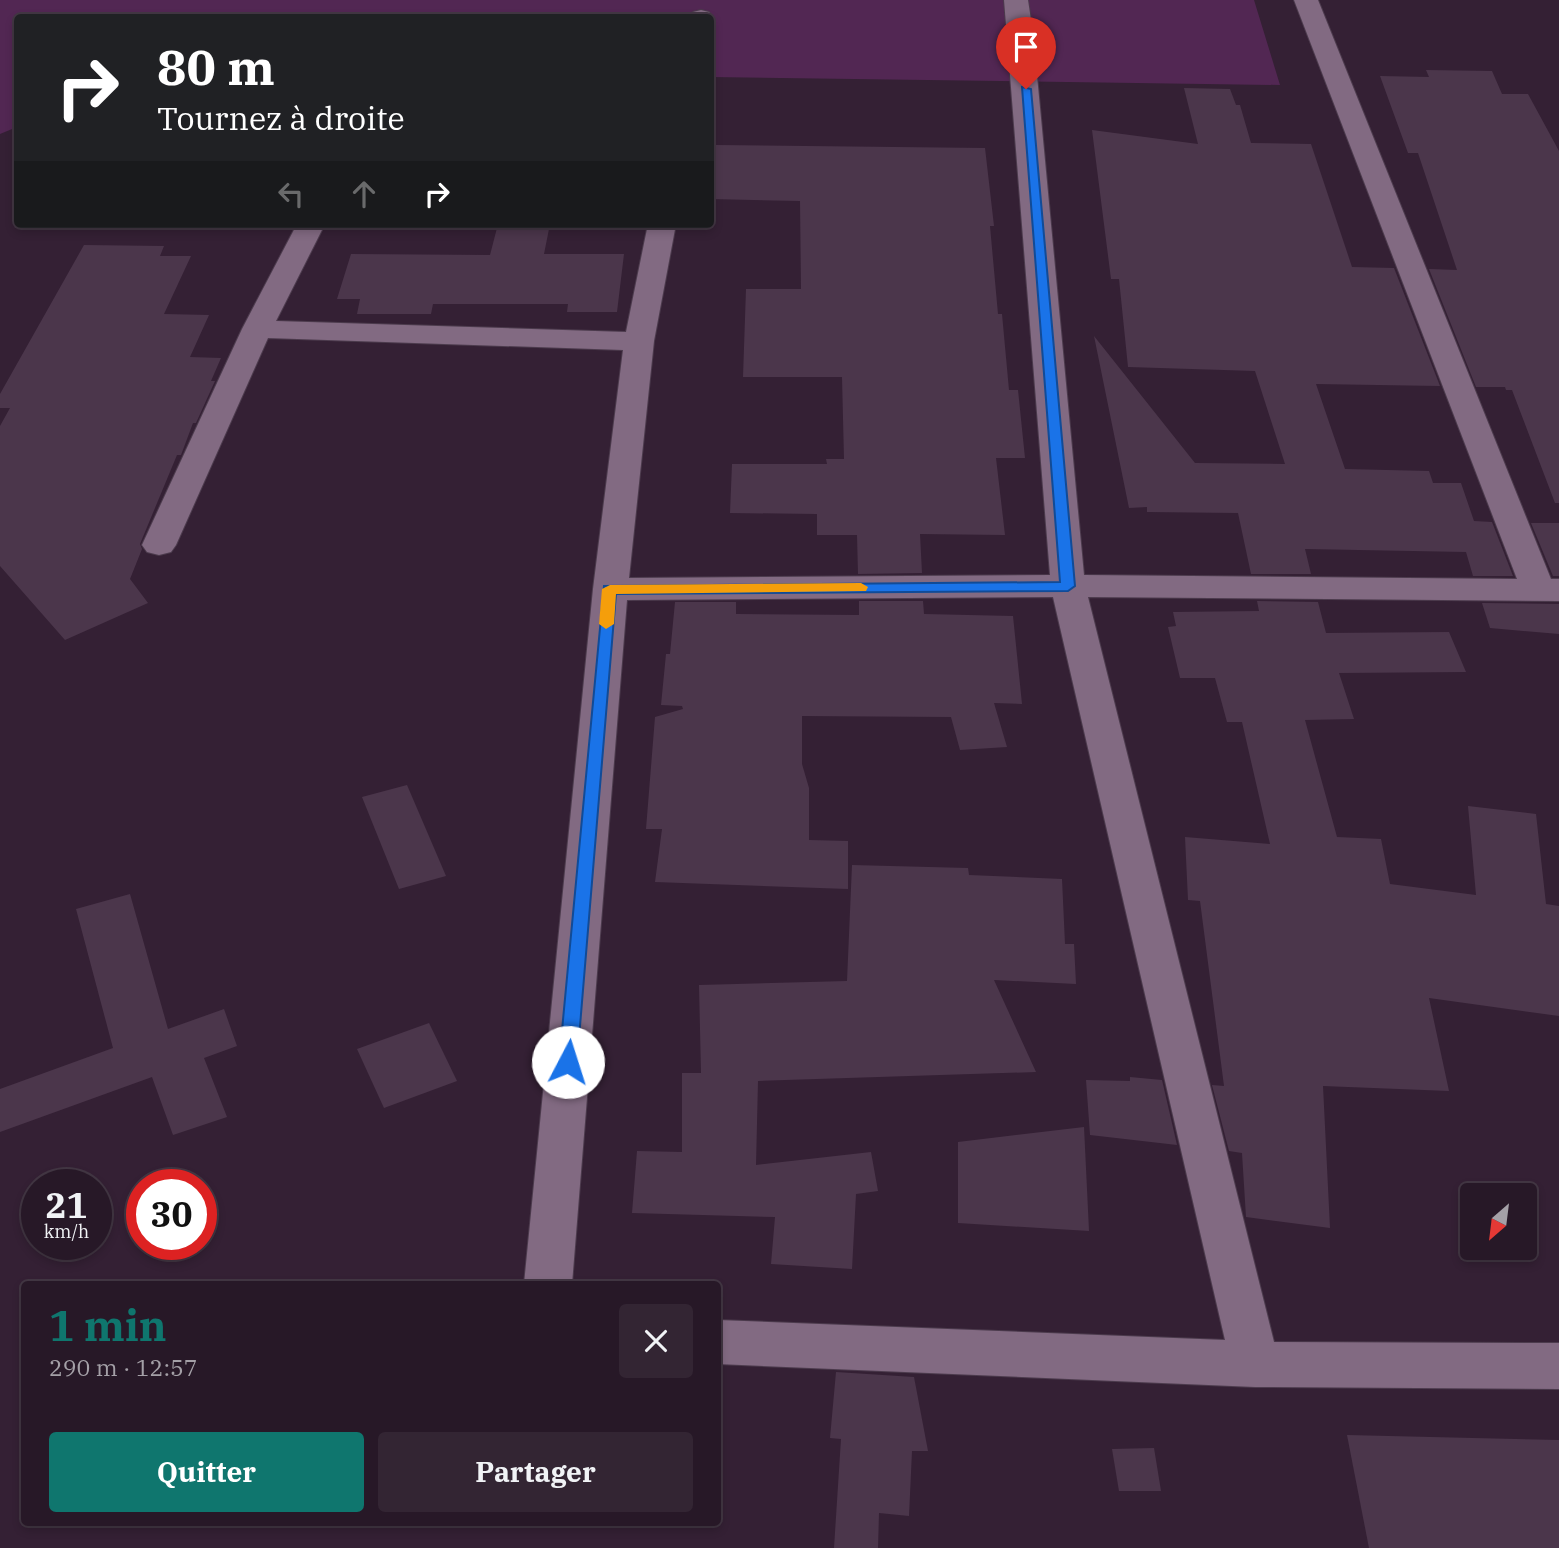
<!DOCTYPE html>
<html lang="fr">
<head>
<meta charset="utf-8">
<style>
	:root { --surface:#271827; --page:#332533; --text:#f1f3f6; --muted:#a4a0a7; --line:#433744; --accent:#0f766e }
	body { margin:0; font-family:"IBM Plex Serif",serif; background:var(--page); color:var(--text); height:100vh; display:flex; flex-direction:column; font-size:26px; white-space:nowrap }
	* { box-sizing:border-box; margin:0 }
	p { font-size:23px; color:var(--muted) }
	.icon { flex:none; width:38px; height:38px; fill:none; stroke:currentColor; stroke-width:2; stroke-linecap:round; stroke-linejoin:round }
	.map { position:relative; flex:1; overflow:hidden }
	.drawer { position:absolute; left:21px; top:1281px; width:700px; height:245px; display:flex; flex-direction:column; background:var(--surface); border-radius:7px; box-shadow:0 4px 10px #0003,0 0 0 2px var(--line) }
	.drawer>* { flex:none }
	.guide { position:absolute; left:14px; top:14px; width:700px; height:214px; border-radius:7px; box-shadow:0 4px 10px #0003,0 0 0 2px var(--line); background:#202124; color:#fff; overflow:hidden }
	.needle { width:46px; rotate:208deg }
	.controls { position:absolute; left:1460px; top:1183px; display:grid; gap:14px }
	.controls a { display:grid; place-items:center; width:77px; height:77px; border-radius:7px; background:var(--surface); box-shadow:0 4px 10px #0003,0 0 0 2px var(--line); font-size:35px }
	.speed { position:absolute; left:21px; top:1169px; display:flex; gap:14px; font-size:35px; font-weight:700; text-align:center }
	.speed>* { display:grid; place-content:center; width:91px; height:91px; border-radius:50%; background:var(--surface); box-shadow:0 4px 10px #0003,0 0 0 2px var(--line); line-height:1 }
	.speed small { font-size:18px; font-weight:400 }
	.speed .limit { border:10px solid #d22; background:#fff; color:#111 }
	.pin { position:absolute; display:grid; place-items:center; width:60px; height:60px; color:#fff; margin:-72px -30px; border-radius:50% 50% 50% 0; rotate:-45deg; box-shadow:0 0 7px #0007 }
	.pin .icon { rotate:45deg }
	.me { position:absolute; width:77px; margin:-38px; rotate:5deg; stroke-linejoin:round; filter:drop-shadow(0 0 5px #0008) }
	.turn { display:flex; align-items:center; gap:24px; height:147px; padding:0 28px; font-size:32px }
	.turn .icon { width:91px; height:91px; stroke-width:2.5 }
	.turn b { display:block; font-size:49px; line-height:60px }
	.lanes { display:flex; align-items:center; height:66px; padding:0 28px; background:#0003; justify-content:center; gap:35px; direction:ltr }
	.lanes .off { opacity:.35 }
	.round { display:grid; place-items:center; flex:none; width:74px; height:74px; border-radius:7px; background:var(--page) }
	.headline { display:flex; align-items:center; justify-content:space-between; height:119px; padding:0 28px }
	h1 { font-size:42px; font-weight:700; line-height:52px; color:var(--accent) }
	.cta { display:flex; gap:14px; margin-top:auto; padding:14px 28px }
	.cta a { flex:1; height:80px; border-radius:7px; background:var(--accent); color:#fff; font-size:28px; font-weight:700; line-height:80px; text-align:center }
	.cta a+a { background:var(--page); color:var(--text) }
	.map>svg:first-child { display:block }
	.green { fill:#522753 }
	.building { fill:#4b364b }
	.lines { fill:none; stroke-linecap:round; stroke-linejoin:round }
	.street-casing { stroke:#4c3b4d; stroke-width:2 }
	.street { fill:#826a82; fill-rule:evenodd }
	.route { fill:#1a73e8; stroke:#114b97; stroke-width:2 }
	.slow { fill:#f59e0b }
</style>
</head>
<body>
<div class="map">
<svg width="1559" height="1548" viewBox="0 0 1559 1548">
	<rect width="100%" height="100%" fill="#342034"/>
	<polygon class="green" points="0,0 1254,0 1280,85 711,77 710,18 18,18 17,127 0,134"/>
	<g class="building">
		<polygon points="1426,70 1492,71 1502,94 1528,94 1559,151 1559,503 1555,503 1512,390 1506,390 1505,387 1476,387 1429,269 1457,270 1418,153 1408,153 1380,76 1429,77"/>
		<polygon points="1184,88 1230,89 1236,105 1240,105 1251,143 1311,144 1352,267 1394,268 1440,386 1316,384 1345,469 1429,471 1433,483 1461,483 1474,521 1492,522 1513,576 1473,576 1466,552 1305,549 1311,574 1251,574 1238,513 1147,512 1147,507 1129,508 1094,336 1195,463 1285,464 1255,371 1128,367 1119,279 1111,279 1092,130 1198,144"/>
		<polygon points="715,145 985,148 994,226 990,226 998,314 1002,314 1009,390 1018,390 1025,458 996,458 1005,535 920,534 922,573 858,574 857,535 817,535 817,514 730,513 732,464 827,464 826,459 844,459 842,377 743,377 746,289 801,289 800,201 710,199"/>
		<polygon points="498,224 550,224 544,254 624,254 617,312 567,312 568,304 433,304 431,314 357,314 360,299 337,299 351,254 490,255"/>
		<polygon points="84,245 164,246 160,256 191,256 164,314 209,315 190,357 221,358 211,381 215,381 196,423 193,423 181,455 177,455 140,544 142,549 130,579 148,603 65,640 0,566 0,426 10,408 0,408 0,394"/>
		<polygon points="1531,523 1559,523 1559,576 1553,576"/>
		<polygon points="859,601 923,601 924,614 1013,616 1022,704 994,703 1007,747 960,750 951,717 802,716 802,764 809,788 809,840 848,841 848,889 655,882 662,829 646,829 655,717 683,709 682,706 661,705 666,654 670,654 675,602 736,602 736,614 859,615"/>
		<polygon points="1257,601 1318,602 1326,633 1449,632 1466,672 1339,673 1354,719 1305,720 1337,837 1381,839 1390,884 1476,895 1468,806 1536,814 1546,904 1559,906 1559,1016 1429,998 1449,1091 1323,1086 1330,1228 1246,1217 1242,1153 1229,1151 1212,1085 1224,1086 1200,901 1188,900 1185,837 1270,844 1242,722 1227,722 1215,678 1180,678 1168,627 1176,626 1173,612 1259,611"/>
		<polygon points="1482,603 1559,604 1559,634 1490,628"/>
		<polygon points="407,785 446,876 399,889 362,797"/>
		<polygon points="852,865 968,868 969,875 1062,879 1065,944 1074,944 1076,984 994,980 1036,1072 758,1081 756,1165 871,1152 878,1191 856,1194 852,1269 771,1264 775,1217 632,1213 637,1151 682,1152 682,1073 701,1073 699,985 847,981"/>
		<polygon points="130,894 168,1029 224,1009 237,1046 204,1058 227,1117 173,1135 152,1077 0,1132 0,1089 113,1048 76,909"/>
		<polygon points="429,1023 457,1081 384,1108 357,1049"/>
		<polygon points="1130,1077 1162,1080 1177,1145 1090,1135 1086,1080 1130,1081"/>
		<polygon points="1084,1127 1089,1231 958,1223 958,1142"/>
		<polygon points="836,1372 914,1377 928,1451 912,1451 909,1516 879,1513 878,1548 834,1548 841,1439 830,1438"/>
		<polygon points="1347,1435 1559,1440 1559,1548 1369,1548"/>
		<polygon points="1154,1448 1161,1491 1119,1491 1112,1449"/>
	</g>
	<g class="lines">
		<defs>
			<g id="street">
				<polygon points="1004,0 1028,0 1033,33 1084,575 1517,579 1294,0 1318,0 1551,579 1559,579 1559,601 1088,597 1274,1342 1559,1343 1559,1389 1255,1387 718,1364 718,1320 1225,1340 1053,597 627,600 572,1284 524,1284 593,589 623,350 268,338 176,545 171,552 159,555 147,552 142,545 242,329 297,224 325,224 276,321 626,332 648,224 676,224 654,341 629,578 1050,575"/>
				<polygon points="701,10 709,12 713,17 710,21 710,18 689,18 693,12"/>
			</g>
		</defs>
		<use href="#street" class="street-casing"/>
		<use href="#street" class="street"/>
	</g>
	<polygon class="route" points="1022,87 1031,89 1075,586 1068,591 616,594 577,1062 574,1067 568,1069 561,1067 559,1062 604,586 1060,582"/>
	<polygon class="slow" points="861,583 868,587 866,591 616,594 614,624 606,629 599,624 602,589 610,585"/>
</svg>
<div class="controls">
<a><svg class="needle" viewBox="-14 -14 28 28"><path d="M0-13l5 13h-10z" fill="#e53935"/><path d="M0 13l5-13h-10z" fill="#a4a0a7"/></svg></a>
</div>
<div class="speed"><div>21<small>km/h</small></div><div class="limit">30</div></div>
<div class="pin" style="left:1026px;top:89px;background:#d93025"><svg class="icon" aria-label="arrive" viewBox="0 0 24 24"><path d="M6 21V4h12l-3 4 3 4H6"/></svg></div>
<svg class="me" style="left:568px;top:1062px" viewBox="-20 -20 40 40"><circle r="19" fill="#fff"/><path d="M0-13L10 11 0 6-10 11z" fill="#1a73e8"/></svg>
<div class="guide">
<div class="turn"><svg class="icon" aria-label="right" viewBox="0 0 24 24"><path d="M7 20v-9h11M14 6l5 5-5 5"/></svg><div><b>80 m</b>Tournez à droite</div></div>
<div class="lanes"><svg class="icon off" aria-label="left" viewBox="0 0 24 24"><path d="M17 20v-9H6M10 6l-5 5 5 5"/></svg><svg class="icon off" aria-label="ahead" viewBox="0 0 24 24"><path d="M12 20V5M6 11l6-6 6 6"/></svg><svg class="icon" aria-label="right" viewBox="0 0 24 24"><path d="M7 20v-9h11M14 6l5 5-5 5"/></svg></div>
</div>
<section class="drawer">
<div class="headline"><div><h1>1 min</h1><p>290 m · 12:57</p></div><a class="round"><svg class="icon" aria-label="close" viewBox="0 0 24 24"><path d="M6 6l12 12M18 6L6 18"/></svg></a></div>
<div class="cta"><a>Quitter</a><a>Partager</a></div>
</section>
</div>
</body>
</html>
